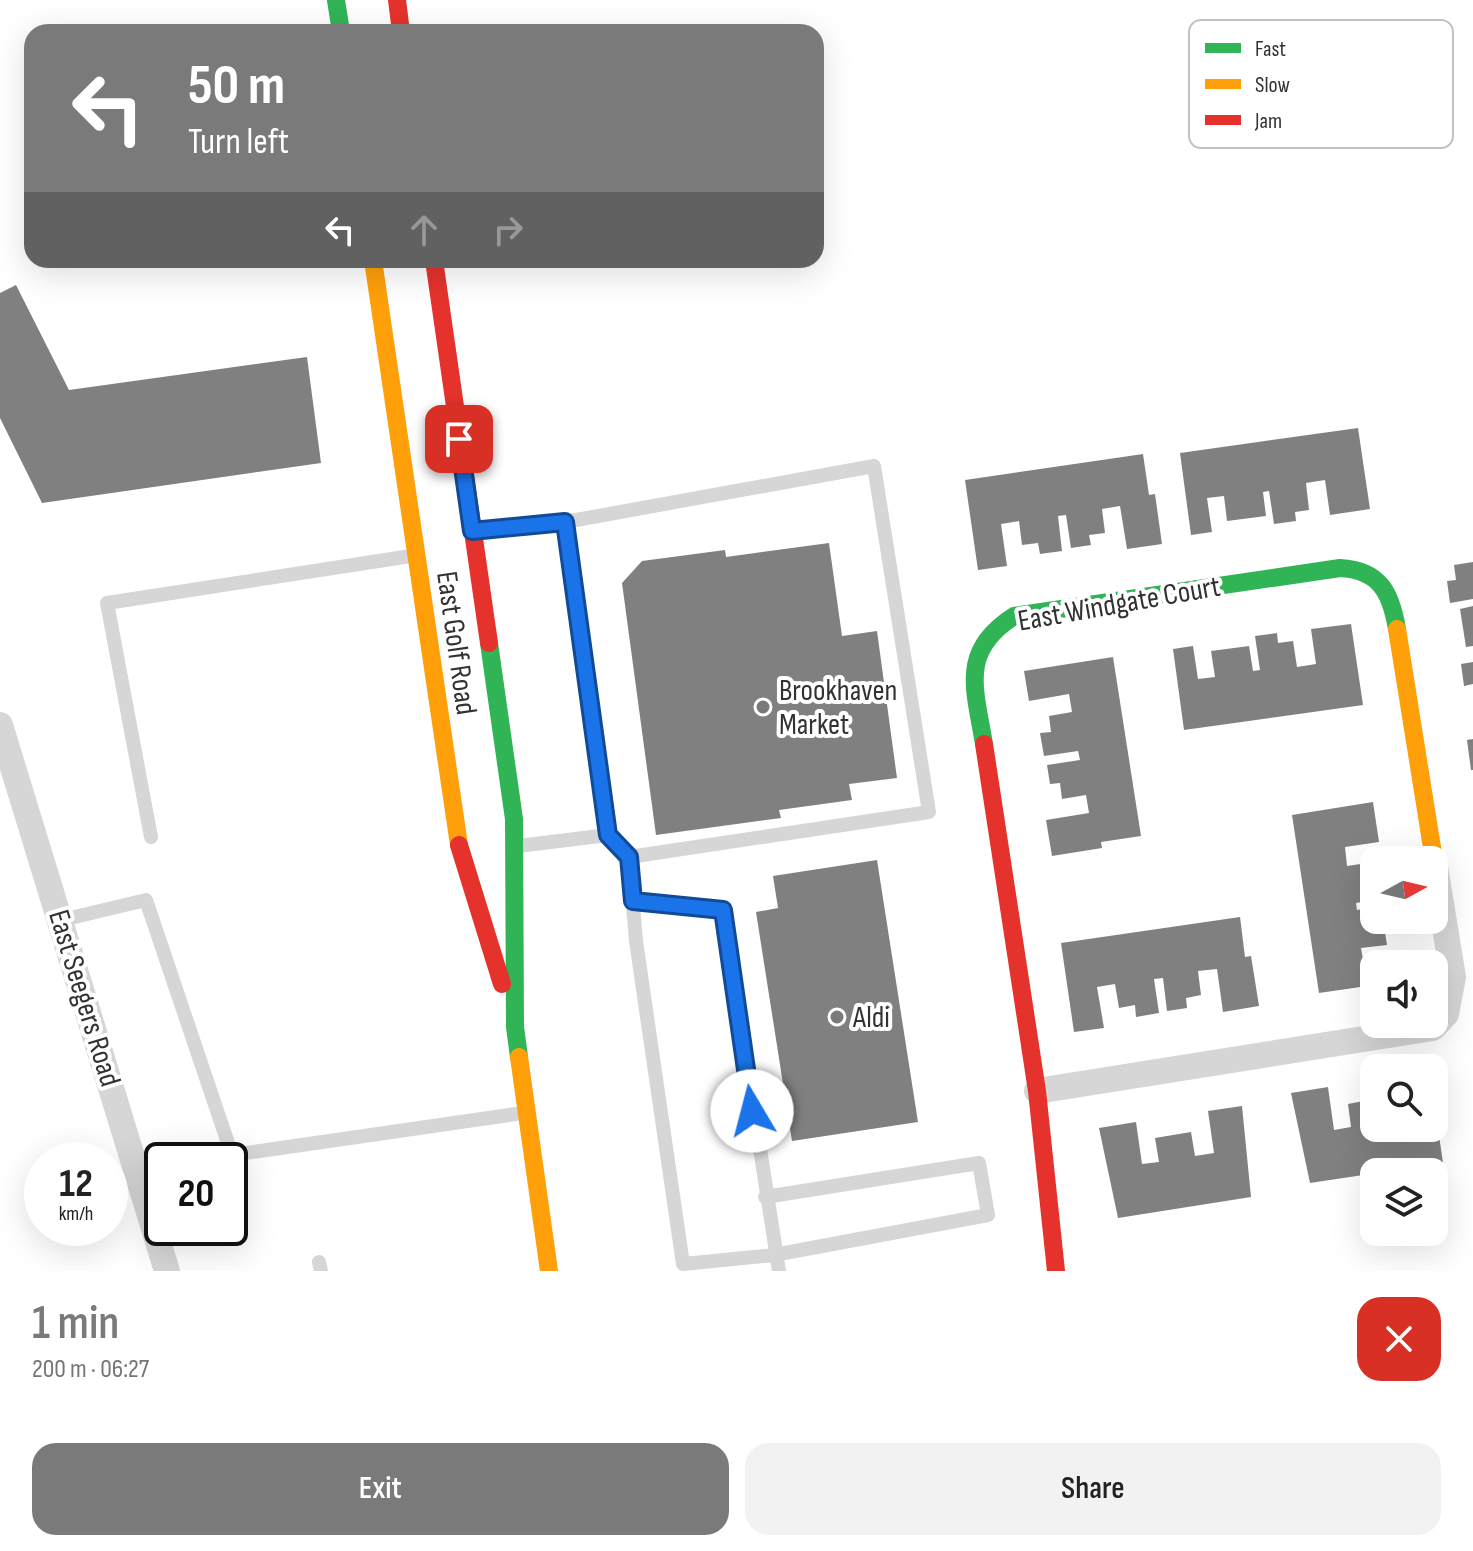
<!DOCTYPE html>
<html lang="en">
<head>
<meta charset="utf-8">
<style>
	:root { --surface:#fff; --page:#f2f2f2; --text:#222; --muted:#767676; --accent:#7a7a7a }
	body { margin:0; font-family:"Sofia Sans Condensed",sans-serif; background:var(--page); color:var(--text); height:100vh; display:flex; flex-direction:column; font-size:30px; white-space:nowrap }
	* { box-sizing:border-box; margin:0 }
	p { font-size:26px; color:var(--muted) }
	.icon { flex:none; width:44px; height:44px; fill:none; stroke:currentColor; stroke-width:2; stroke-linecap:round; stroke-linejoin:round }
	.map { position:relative; height:1271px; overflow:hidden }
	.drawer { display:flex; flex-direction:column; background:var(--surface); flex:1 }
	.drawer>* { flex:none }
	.guide { position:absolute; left:24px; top:24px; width:800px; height:244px; border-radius:24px; box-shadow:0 8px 32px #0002; background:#7a7a7a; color:#fff; overflow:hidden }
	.needle { width:52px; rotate:82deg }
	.tools { position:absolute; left:1360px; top:846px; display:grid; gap:16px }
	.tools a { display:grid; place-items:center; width:88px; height:88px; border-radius:16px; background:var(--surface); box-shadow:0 8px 32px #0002; font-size:40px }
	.speed { position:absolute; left:24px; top:1142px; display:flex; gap:16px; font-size:40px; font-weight:700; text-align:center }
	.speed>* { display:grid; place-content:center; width:104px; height:104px; border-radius:50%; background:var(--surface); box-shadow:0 8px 32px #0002; line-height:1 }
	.speed small { font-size:20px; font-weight:400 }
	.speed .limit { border:4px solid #111; border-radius:12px; background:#fff; color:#111 }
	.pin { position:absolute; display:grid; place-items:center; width:68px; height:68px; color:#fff; margin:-34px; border-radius:16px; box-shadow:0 4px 12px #0006 }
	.me { position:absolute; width:88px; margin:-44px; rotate:352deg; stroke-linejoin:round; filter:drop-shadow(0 0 6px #0008) }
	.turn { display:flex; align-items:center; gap:28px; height:168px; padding:0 32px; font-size:36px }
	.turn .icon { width:104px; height:104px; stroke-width:2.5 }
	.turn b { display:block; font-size:56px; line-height:68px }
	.lanes { display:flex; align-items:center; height:76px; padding:0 32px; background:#0003; justify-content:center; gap:40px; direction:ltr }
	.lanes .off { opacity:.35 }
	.round { display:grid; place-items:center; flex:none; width:84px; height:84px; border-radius:24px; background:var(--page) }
	.head { display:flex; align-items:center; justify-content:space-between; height:136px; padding:0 32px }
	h1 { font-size:48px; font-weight:600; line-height:60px; color:var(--accent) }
	.cta { display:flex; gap:16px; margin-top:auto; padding:16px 32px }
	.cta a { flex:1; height:92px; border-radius:24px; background:var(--accent); color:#fff; font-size:32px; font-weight:600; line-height:92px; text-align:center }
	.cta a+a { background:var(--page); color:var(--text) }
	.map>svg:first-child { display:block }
	.building { fill:#808080 }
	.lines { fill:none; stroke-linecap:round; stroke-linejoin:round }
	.lane { stroke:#d6d6d6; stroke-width:14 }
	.street { stroke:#d6d6d6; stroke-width:26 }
	.fast { stroke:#30b455; stroke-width:18 }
	.slow { stroke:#ff9f0a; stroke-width:18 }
	.jam { stroke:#e5322d; stroke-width:18 }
	.route-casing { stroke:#114b97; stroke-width:20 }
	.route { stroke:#1a73e8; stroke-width:14 }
	.poi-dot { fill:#7a7a7a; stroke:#fff; stroke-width:3 }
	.labels { text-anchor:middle; stroke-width:8; stroke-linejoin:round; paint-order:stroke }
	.street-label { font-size:30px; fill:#323232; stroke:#fff }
	.poi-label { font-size:30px; fill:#323232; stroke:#fff; text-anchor:start }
	.key { fill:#fff; stroke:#c2c2c2; stroke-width:2 }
	.key-label { font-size:22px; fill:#323232 }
</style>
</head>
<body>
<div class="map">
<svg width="1473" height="1271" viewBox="0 0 1473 1271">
	<rect width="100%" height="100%" fill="#fff"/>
	<g class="building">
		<polygon points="16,285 69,390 307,357 321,463 42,503 0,418 0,293"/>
		<polygon points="1358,428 1370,509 1330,515 1325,480 1306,483 1309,510 1295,512 1296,521 1274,524 1269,491 1263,492 1266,516 1227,521 1224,496 1207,498 1212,532 1191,535 1180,453"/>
		<polygon points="1143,454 1149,495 1155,494 1162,544 1127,549 1120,506 1102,509 1105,533 1089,535 1091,545 1071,548 1066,515 1058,516 1062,551 1040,554 1038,543 1022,545 1019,521 1001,524 1007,566 978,570 965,480"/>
		<polygon points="829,543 842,636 877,631 897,778 849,784 852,800 779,810 781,818 656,835 622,583 642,561 725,550 726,557"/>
		<polygon points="1473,562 1473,599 1450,603 1447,581 1456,580 1454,565"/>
		<polygon points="1473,606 1473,646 1466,647 1460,609"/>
		<polygon points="1351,624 1363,705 1184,730 1173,649 1193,646 1198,679 1215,677 1211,651 1249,646 1253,671 1260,670 1255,636 1277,633 1278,643 1293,641 1297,667 1316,664 1311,629"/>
		<polygon points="1113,657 1141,836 1101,842 1102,848 1052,856 1046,820 1089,813 1086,795 1062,799 1060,783 1050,784 1047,765 1080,760 1078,751 1044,756 1040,733 1051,732 1049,716 1072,712 1069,694 1029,701 1024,671"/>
		<polygon points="1473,662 1473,684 1464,686 1461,664"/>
		<polygon points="1473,739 1473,770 1471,770 1467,740"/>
		<polygon points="1373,802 1379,842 1345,847 1347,866 1374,862 1374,900 1356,903 1357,910 1374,907 1374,920 1383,920 1387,945 1361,948 1364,965 1374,964 1374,985 1319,993 1292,815"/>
		<polygon points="877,860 918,1122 792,1141 756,912 778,908 773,876"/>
		<polygon points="1240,917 1245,957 1251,956 1259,1006 1223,1012 1217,969 1198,971 1201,995 1186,998 1187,1008 1167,1011 1163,978 1154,979 1159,1013 1136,1017 1135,1005 1119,1008 1115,984 1097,987 1104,1028 1074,1032 1061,943"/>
		<polygon points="1434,1085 1440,1114 1436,1115 1443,1163 1310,1183 1291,1093 1328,1087 1334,1130 1351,1127 1348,1104 1374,1099 1374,1128 1434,1128"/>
		<polygon points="1242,1106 1251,1197 1118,1218 1099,1128 1136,1122 1142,1164 1159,1162 1155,1138 1191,1132 1195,1156 1214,1153 1208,1111"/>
	</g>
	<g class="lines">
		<g class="lane">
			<polyline points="565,522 874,466 929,812 629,857 608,835"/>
			<polyline points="476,530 565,522 608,835 518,846"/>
			<polyline points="151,837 107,603 411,556"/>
			<polyline points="629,857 636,941 683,1264 774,1255 988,1215 979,1163 765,1197"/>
			<polyline points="633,901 723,910 779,1271"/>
			<polyline points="62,920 146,900 232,1155 523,1113"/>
			<polyline points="319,1262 321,1271"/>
		</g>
		<g class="street">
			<polyline points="0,725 167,1271"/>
			<polyline points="1037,1091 1433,1028 1446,1014 1453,977 1434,861"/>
		</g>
		<g class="fast">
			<polyline points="336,0 341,32"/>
			<polyline points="489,643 514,819 515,1027 519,1057"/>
			<path d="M984 744C975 689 959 651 1014 616L1340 568C1380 570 1391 593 1397 629"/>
		</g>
		<g class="slow">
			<polyline points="373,260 459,845"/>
			<polyline points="1397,629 1434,860"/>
			<polyline points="519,1057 549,1271"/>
		</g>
		<g class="jam">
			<polyline points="397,0 401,32"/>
			<polyline points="434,260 489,643"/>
			<polyline points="984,744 1037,1091 1056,1271"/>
			<polyline points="459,845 502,984"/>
		</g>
	</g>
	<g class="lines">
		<defs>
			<polyline id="route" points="459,439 472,531 565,522 608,835 629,857 633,901 723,910 752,1111"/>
		</defs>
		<use href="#route" class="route-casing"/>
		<use href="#route" class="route"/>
	</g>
	<g class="poi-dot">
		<circle cx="763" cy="707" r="8"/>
		<circle cx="837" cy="1017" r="8"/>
	</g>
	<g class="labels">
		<g class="street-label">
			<text transform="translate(1119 603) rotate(-10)" y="10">East Windgate Court</text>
			<text transform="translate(457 643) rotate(82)" y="10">East Golf Road</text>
			<text transform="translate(85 998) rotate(73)" y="10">East Seegers Road</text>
		</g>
		<g class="poi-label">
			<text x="779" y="700">Brookhaven<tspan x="779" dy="34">Market</tspan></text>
			<text x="853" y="1027">Aldi</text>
		</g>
	</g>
	<rect x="1189" y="20" width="264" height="128" rx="12" class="key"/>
	<rect x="1205" y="43" width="36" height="10" fill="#30b455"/>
	<rect x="1205" y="79" width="36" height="10" fill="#ff9f0a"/>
	<rect x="1205" y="115" width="36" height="10" fill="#e5322d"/>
	<g class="key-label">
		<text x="1255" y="56">Fast</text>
		<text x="1255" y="92">Slow</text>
		<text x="1255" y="128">Jam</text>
	</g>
</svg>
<div class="tools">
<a><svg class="needle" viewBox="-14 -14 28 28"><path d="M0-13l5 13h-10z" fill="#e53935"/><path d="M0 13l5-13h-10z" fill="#767676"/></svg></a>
<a><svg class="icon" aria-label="sound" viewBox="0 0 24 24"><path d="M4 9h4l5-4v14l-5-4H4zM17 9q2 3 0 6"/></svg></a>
<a><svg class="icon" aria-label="search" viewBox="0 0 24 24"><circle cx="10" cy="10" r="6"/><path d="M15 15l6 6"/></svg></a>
<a><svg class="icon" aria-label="layers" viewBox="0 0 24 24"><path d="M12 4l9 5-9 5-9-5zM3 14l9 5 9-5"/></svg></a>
</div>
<div class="speed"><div>12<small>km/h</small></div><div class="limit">20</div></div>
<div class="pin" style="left:459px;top:439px;background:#d93025"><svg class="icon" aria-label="arrive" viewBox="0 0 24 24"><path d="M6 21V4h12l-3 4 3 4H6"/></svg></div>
<svg class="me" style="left:752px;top:1111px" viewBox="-20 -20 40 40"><circle r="19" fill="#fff"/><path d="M0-13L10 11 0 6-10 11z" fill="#1a73e8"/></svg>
<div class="guide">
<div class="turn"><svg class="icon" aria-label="left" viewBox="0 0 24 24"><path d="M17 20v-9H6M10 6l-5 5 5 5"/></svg><div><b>50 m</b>Turn left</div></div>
<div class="lanes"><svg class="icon" aria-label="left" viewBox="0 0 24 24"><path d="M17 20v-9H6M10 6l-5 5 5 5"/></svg><svg class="icon off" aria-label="ahead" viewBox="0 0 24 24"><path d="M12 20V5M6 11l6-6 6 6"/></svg><svg class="icon off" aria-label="right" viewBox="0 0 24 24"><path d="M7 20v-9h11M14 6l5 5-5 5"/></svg></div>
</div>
</div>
<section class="drawer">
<div class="head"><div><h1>1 min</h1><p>200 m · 06:27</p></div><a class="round" style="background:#d93025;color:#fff"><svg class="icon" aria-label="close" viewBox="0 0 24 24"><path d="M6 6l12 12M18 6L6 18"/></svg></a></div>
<div class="cta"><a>Exit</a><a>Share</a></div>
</section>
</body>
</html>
